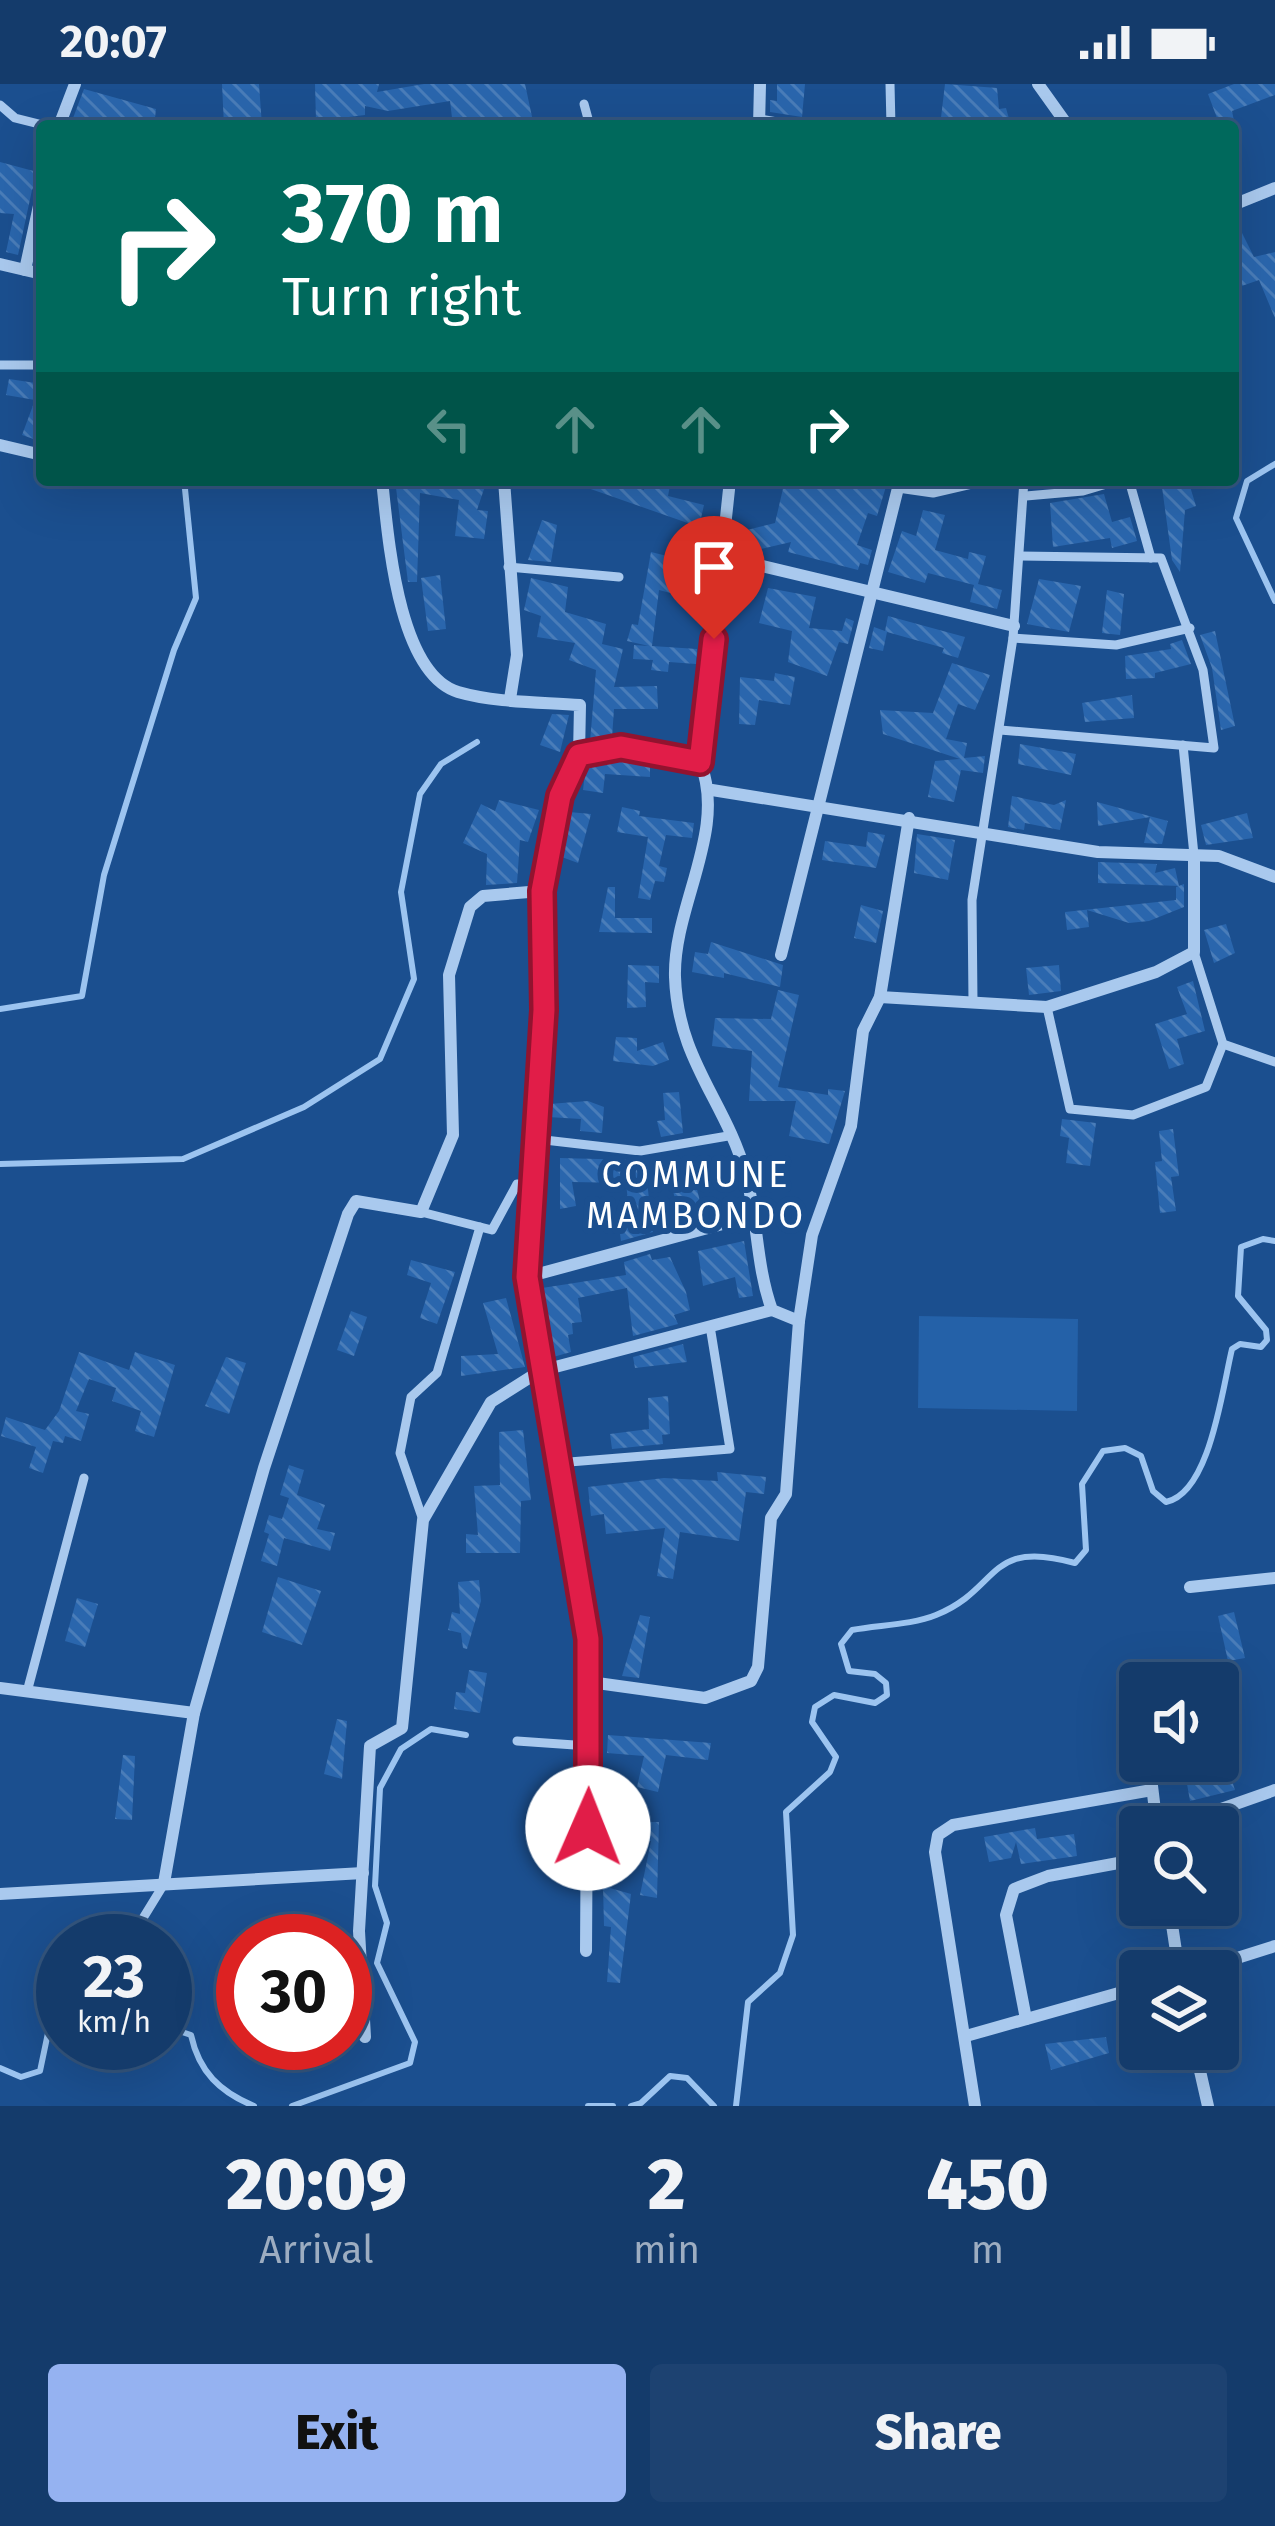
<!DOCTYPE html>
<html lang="en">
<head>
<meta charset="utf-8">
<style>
	:root { --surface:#143b6b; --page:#1d4271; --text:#f1f3f6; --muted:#9dadc1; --line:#33557e; --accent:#95b2f1 }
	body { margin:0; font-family:"Fira Sans",sans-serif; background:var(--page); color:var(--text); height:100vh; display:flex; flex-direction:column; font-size:45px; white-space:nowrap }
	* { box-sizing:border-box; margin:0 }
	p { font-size:39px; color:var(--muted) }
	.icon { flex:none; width:66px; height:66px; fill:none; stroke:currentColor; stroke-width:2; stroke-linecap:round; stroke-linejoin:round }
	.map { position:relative; height:2022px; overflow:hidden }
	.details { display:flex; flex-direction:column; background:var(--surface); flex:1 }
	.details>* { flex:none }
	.top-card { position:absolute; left:36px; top:36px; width:1203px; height:366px; border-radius:12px; box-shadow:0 12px 48px #0002,0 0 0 3px var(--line); background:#00695c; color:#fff; overflow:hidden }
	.buttons { position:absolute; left:1119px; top:1578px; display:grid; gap:24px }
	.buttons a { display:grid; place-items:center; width:120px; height:120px; border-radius:12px; background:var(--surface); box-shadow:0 12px 48px #0002,0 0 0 3px var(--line); font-size:60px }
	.speed { position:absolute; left:36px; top:1830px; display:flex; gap:24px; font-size:60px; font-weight:700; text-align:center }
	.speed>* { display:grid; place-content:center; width:156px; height:156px; border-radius:50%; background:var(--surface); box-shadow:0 12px 48px #0002,0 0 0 3px var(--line); line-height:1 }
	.speed small { font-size:30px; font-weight:400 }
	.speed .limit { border:18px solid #d22; background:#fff; color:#111 }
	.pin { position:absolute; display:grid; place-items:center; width:102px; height:102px; color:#fff; margin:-123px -51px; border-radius:50% 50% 50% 0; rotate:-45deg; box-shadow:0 0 12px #0007 }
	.pin .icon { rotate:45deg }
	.me { position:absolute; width:132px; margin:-66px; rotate:1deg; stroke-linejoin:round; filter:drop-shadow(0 0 9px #0008) }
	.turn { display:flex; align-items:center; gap:42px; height:252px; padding:0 48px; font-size:54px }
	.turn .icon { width:156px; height:156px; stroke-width:2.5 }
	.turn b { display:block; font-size:84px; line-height:102px }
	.lanes { display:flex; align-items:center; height:114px; padding:0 48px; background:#0003; justify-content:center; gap:60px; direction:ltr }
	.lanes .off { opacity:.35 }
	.eta { display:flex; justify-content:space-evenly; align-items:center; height:204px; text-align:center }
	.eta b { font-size:72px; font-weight:800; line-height:84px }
	.button { display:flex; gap:24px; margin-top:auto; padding:24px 48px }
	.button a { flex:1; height:138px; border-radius:12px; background:var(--accent); color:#111; font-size:48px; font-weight:800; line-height:138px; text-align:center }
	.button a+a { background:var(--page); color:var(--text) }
	.status { display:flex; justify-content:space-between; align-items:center; height:84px; padding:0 60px; background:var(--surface); direction:ltr }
	.status svg { height:33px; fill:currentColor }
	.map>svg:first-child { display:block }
	.garden { fill:#2461a8 }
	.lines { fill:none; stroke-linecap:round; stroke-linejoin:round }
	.stream { stroke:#9cc4f0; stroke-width:6 }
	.building { fill:url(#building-back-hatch) }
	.service { stroke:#a9c9ee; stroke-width:9 }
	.minor { stroke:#a9c9ee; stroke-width:12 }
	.route-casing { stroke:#92132f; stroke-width:30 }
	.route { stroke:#e11d48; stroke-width:21 }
	.labels { text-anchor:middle; stroke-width:12; stroke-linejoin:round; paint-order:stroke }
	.quarter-label { font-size:36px; letter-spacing:3px; fill:#fff; stroke:#1b4f8f }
</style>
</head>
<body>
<div class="status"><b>20:07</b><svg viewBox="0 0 49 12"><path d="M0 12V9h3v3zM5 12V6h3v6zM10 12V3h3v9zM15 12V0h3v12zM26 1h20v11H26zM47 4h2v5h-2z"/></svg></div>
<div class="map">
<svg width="1275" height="2022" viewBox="0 0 1275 2022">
	<defs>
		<pattern id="building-back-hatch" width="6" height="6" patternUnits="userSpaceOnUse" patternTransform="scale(3)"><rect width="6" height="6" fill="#2a66ad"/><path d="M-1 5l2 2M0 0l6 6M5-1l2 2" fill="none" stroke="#4a7db9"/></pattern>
	</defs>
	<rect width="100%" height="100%" fill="#1b4f8f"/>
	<polygon class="garden" points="919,1232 1078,1235 1077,1327 918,1324"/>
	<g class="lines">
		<g class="stream">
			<polyline points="1275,380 1247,397 1236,434 1275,517"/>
			<polyline points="0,925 82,912 104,791 174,566 196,514 185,405 189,396"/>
			<polyline points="0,1080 183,1075 304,1023 380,975 414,895 401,808 420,710 441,680 477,658"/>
			<path d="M165 1952 176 1946 191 1951C199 1988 220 2008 254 2022"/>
			<polyline points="122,1959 152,1959"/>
			<polyline points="0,1984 21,1993 40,1987 48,1949 63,1946"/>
			<polyline points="292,2022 410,1979 415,1958 377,1879 387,1839 375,1802 380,1704 401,1665 431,1645 466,1651"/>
			<polyline points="588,2022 613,2022"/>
			<polyline points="631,2022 641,2019 670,1992 687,1994 714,2022"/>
			<path d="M736 2022 748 1918 780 1889 793 1851 786 1728 830 1688 836 1673 812 1638 815 1623 834 1611 875 1619 887 1611 886 1599 875 1590 849 1587 841 1560 852 1546C878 1541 912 1541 936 1531 1001 1505 986 1454 1075 1479L1086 1466 1082 1400 1103 1367 1125 1364 1141 1372 1153 1407 1166 1418C1210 1409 1222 1306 1232 1265L1240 1260 1261 1263 1267 1256 1266 1246 1238 1212 1241 1163 1263 1155 1275 1157"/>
		</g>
	</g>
	<g class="building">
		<polygon points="222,0 259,0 262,42 224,42"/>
		<polygon points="315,0 379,0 377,8 424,0 525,0 534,42 453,42 450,17 388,27 365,22 365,31 316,37"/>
		<polygon points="777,0 805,0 802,33 770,28 770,16 777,17"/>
		<polygon points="945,0 997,4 999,25 1006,24 1011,42 940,42"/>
		<polygon points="1234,0 1275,0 1275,11 1232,27 1235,42 1220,42 1208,10"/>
		<polygon points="84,5 156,25 154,42 70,42"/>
		<polygon points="0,78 41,89 32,106 18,171 6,168 14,130 0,129"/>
		<polygon points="1233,131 1254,173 1275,168 1275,234 1259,196 1233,205"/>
		<polygon points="9,295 42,300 42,358 22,351 35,316 6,311"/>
		<polygon points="395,396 487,396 477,426 488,427 484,455 455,452 459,416 420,409 417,498 408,498"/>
		<polygon points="565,396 618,398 644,406 646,396 671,396 668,412 704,421 699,443"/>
		<polygon points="785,396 888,396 877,432 868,429 857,461 872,466 868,481 860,479 858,486 788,468 791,458 748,468 743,447 775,439"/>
		<polygon points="1161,396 1188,396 1196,422 1185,426 1180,488 1172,476"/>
		<polygon points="1104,410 1112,438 1130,433 1137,457 1112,464 1110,454 1053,463 1050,419"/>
		<polygon points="923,426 945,431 935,466 968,475 969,468 986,472 978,500 1002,506 997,525 970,518 974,501 928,489 925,499 888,488 902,447 916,452"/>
		<polygon points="542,436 557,441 551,478 528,476"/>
		<polygon points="651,468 687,477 678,511 659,506 652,562 697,565 696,580 669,578 668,588 651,586 653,576 633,575 634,561 649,562 627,557 632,540 638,541"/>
		<polygon points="440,491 446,545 428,547 421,494"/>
		<polygon points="531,494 568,503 565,528 606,540 602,560 623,565 614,603 657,602 658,625 614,625 612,654 590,658 596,586 569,576 575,559 537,553 541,532 524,526"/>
		<polygon points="1039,495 1081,502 1069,548 1027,540"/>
		<polygon points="768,504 816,513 809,544 842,547 846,534 854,537 848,560 839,558 827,592 788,578 792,547 759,539"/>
		<polygon points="1107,506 1124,510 1120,551 1102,549"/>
		<polygon points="888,532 965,553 958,574 942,569 944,564 887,548 883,567 869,564 874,543 885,547"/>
		<polygon points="1215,547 1235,642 1221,646 1212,584 1200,551"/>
		<polygon points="1182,556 1191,580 1155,589 1155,594 1126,595 1125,572 1171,565 1170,560"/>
		<polygon points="952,579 990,591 975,626 958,620 946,655 967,659 964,674 985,672 983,689 961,686 954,718 928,713 935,677 960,675 883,650 880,626 933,629"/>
		<polygon points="775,589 795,593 790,621 759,616 755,641 739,640 740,593 774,597"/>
		<polygon points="1132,611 1134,634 1085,638 1082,619"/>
		<polygon points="552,630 569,631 560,668 540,661"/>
		<polygon points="1020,660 1076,670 1071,691 1018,680"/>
		<polygon points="621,674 650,679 650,693 605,690 603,709 583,706 586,680"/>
		<polygon points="1012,712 1054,721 1066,716 1060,746 1025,739 1024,746 1008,743"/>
		<polygon points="499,716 539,726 528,758 520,756 517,799 486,801 487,770 463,759 481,720 495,727"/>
		<polygon points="1097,718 1168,737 1162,760 1144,759 1150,733 1098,742"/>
		<polygon points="622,723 640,727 639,732 694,739 692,754 666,751 659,782 667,784 664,798 655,797 650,816 638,814 648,753 617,748"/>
		<polygon points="569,728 591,730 578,779 559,772"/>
		<polygon points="1247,729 1253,754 1206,761 1201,741"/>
		<polygon points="868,748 885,751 876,784 822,776 825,757 866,763"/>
		<polygon points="917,750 955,756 948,796 914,789"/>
		<polygon points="1098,778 1157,780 1155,789 1175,784 1179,802 1098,799"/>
		<polygon points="1184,800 1184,823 1149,837 1129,839 1087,826 1089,843 1067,846 1065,828 1176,816 1176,803"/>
		<polygon points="608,803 615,803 615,834 652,834 652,849 599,848"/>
		<polygon points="861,821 883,827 876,859 854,854"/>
		<polygon points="1226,840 1235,869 1214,879 1204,846"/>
		<polygon points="711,858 783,881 780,903 724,889 724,894 692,888 695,868 708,870"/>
		<polygon points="628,881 659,882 659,899 645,898 646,923 627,924"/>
		<polygon points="1059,881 1061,907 1029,911 1026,884"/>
		<polygon points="1193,897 1205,947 1177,955 1184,980 1169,985 1155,940 1187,930 1177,903"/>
		<polygon points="778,906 799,911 778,1003 828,1011 828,1005 845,1007 829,1060 789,1052 796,1017 749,1017 752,967 712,962 715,934 771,935"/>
		<polygon points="616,953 637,954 637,967 663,958 669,976 653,982 613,977"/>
		<polygon points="679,1008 683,1049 661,1053 657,1037 665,1036 663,1009"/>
		<polygon points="588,1017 604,1023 602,1049 580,1047 581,1035 548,1033 549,1020"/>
		<polygon points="1062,1035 1096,1039 1090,1082 1066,1079 1069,1054 1060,1052"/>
		<polygon points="1173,1045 1179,1092 1171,1093 1176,1127 1160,1129 1155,1078 1162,1077 1159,1047"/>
		<polygon points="560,1074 636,1076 640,1098 647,1098 653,1148 621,1157 617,1127 629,1126 626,1099 572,1098 576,1122 560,1125"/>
		<polygon points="691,1081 704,1134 681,1140 670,1094 673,1083"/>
		<polygon points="744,1157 753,1212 739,1214 735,1193 703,1202 698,1167"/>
		<polygon points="650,1170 652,1176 670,1173 686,1208 690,1226 674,1231 678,1240 633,1252 627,1204 578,1214 582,1238 572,1239 573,1250 568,1251 571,1268 553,1273 542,1204 626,1191 624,1178"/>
		<polygon points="411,1176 455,1188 437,1240 420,1234 431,1199 407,1191"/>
		<polygon points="506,1214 525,1283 461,1292 461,1272 498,1270 483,1219"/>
		<polygon points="351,1227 367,1233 354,1272 337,1266"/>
		<polygon points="683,1260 687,1278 635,1284 633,1273"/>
		<polygon points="79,1268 129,1286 135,1268 175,1281 154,1353 135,1347 141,1327 112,1317 116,1304 89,1295 76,1327 89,1330 81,1357 65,1352 63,1359 53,1357 43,1389 29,1384 36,1363 1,1352 6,1333 45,1346 59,1327"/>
		<polygon points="226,1273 246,1279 229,1330 205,1322"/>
		<polygon points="668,1312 670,1350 662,1351 663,1360 612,1365 610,1350 649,1345 648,1314"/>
		<polygon points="523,1346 531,1416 521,1417 520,1469 466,1469 466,1450 478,1451 474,1402 500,1401 499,1348"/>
		<polygon points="289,1381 304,1386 297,1411 325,1421 317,1445 335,1449 330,1467 284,1454 277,1482 261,1477 269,1450 264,1448 269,1431 282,1435 289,1414 280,1411"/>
		<polygon points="717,1388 766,1393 764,1410 746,1408 739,1457 680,1448 673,1495 657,1492 665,1444 606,1450 604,1430 591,1432 588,1403 664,1394 718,1397"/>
		<polygon points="278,1493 321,1507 302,1561 262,1548"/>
		<polygon points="479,1496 481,1517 467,1565 463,1564 461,1549 448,1546 452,1528 460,1530 458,1498"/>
		<polygon points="77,1514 98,1520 85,1563 65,1557"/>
		<polygon points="1234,1528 1245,1574 1228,1577 1218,1532"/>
		<polygon points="640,1531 650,1533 639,1594 622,1592"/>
		<polygon points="469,1586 487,1589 480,1629 454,1625 456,1608 465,1609"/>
		<polygon points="337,1635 347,1637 342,1695 324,1690"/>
		<polygon points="608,1651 711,1659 708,1676 666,1671 658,1708 637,1703 644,1672 607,1669"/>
		<polygon points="123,1671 135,1672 132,1736 115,1735"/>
		<polygon points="1183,1677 1216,1677 1220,1694 1230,1691 1235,1706 1190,1717"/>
		<polygon points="641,1738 659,1738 657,1814 640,1811 651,1757 642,1757"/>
		<polygon points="1035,1744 1037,1755 1074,1750 1077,1772 1021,1780 1016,1758 1011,1774 989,1778 984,1753"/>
		<polygon points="603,1802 631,1810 620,1899 607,1898 611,1843 604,1842"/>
		<polygon points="1106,1953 1109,1969 1051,1986 1045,1960"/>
	</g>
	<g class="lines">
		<g class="service">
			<polyline points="890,0 891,42"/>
			<polyline points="584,20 590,42"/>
			<polyline points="0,21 15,34 47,42"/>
			<polyline points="760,35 800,42"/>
			<polyline points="0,281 42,281"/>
			<polyline points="1129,396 1151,474"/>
			<polyline points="898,404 933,409 989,396"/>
			<polyline points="1026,412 1083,407 1120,396"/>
			<polyline points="508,483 619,493"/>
			<polyline points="1013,554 1116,561 1190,544"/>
			<polyline points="1000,646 1214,664 1203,586 1161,474 1020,472"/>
			<polyline points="1183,661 1194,771"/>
			<polyline points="1194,868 1223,960 1275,978"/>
			<polyline points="973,918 972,816 1013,554 1024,396"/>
			<polyline points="1047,923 1070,1025 1133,1031 1206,1003 1223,960"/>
			<polyline points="536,1055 640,1067 728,1052"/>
			<polyline points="421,1128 492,1146 517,1100 533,1102"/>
			<polyline points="557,1379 730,1365 710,1242"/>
			<polyline points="423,1436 400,1369 411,1313 437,1289 480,1143"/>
			<polyline points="27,1608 84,1394"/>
			<polyline points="517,1657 589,1662"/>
			<polyline points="129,1857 164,1800"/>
		</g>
		<g class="minor">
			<polyline points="1038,0 1068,42"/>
			<polyline points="59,42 75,0"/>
			<polyline points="759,42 760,0"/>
			<polyline points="1233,121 1275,104"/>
			<polyline points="0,180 42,190"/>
			<polyline points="25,186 42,108"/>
			<polyline points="0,361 42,371"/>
			<path d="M382 396C388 450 397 589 458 608 496 619 541 618 580 621L579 671"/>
			<polyline points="504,396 517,571 510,615"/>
			<polyline points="724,473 1014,542"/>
			<polyline points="712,706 1098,768 1219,772 1275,793"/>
			<polyline points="781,871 900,396"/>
			<polyline points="880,913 1047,923 1156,888 1194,868 1194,771"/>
			<polyline points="527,1193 752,1132"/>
			<polyline points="799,1237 812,1151 851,1042 863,947 880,913 909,734"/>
			<polyline points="1190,1503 1275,1494"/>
			<polyline points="1138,1587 1140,1603"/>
			<path d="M590 1598 705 1614 751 1597 758 1583 771 1434 786 1410 799 1237 772 1226C756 1182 758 1136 746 1091 726 1017 678 978 675 893 673 822 728 746 700 678L730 396"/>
			<polyline points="0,1604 194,1629"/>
			<polyline points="1149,1677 1157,1743"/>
			<polyline points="1170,1743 1275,1706"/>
			<polyline points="164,1799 194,1629 264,1384 348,1130 356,1117 421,1128 453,1051 449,891 470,823 483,812 541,807"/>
			<polyline points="0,1810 363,1789"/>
			<polyline points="1169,1821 1179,1887"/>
			<polyline points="586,1867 588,1555 527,1193 545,926 541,807 560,711 579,671 621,663 700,678"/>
			<polyline points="1196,1887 1275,1862"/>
			<polyline points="1026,1935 1006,1831 1014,1805 1048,1792 1140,1775"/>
			<polyline points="966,1952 1140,1903"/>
			<polyline points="365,1953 359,1847 370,1662 402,1644 423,1436 491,1318 540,1287 772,1226"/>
			<polyline points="1195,1965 1208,2022"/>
			<polyline points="975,2022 935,1768 938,1751 953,1741 1152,1706"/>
		</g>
	</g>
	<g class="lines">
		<defs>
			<polyline id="route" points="588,1744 588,1555 527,1193 544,926 542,807 560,712 579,671 621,663 700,678 714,555"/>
		</defs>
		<use href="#route" class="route-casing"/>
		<use href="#route" class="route"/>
	</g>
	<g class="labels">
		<g class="quarter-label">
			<text x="696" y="1103">COMMUNE<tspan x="696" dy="41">MAMBONDO</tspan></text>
		</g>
	</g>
</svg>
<div class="buttons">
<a><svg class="icon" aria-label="sound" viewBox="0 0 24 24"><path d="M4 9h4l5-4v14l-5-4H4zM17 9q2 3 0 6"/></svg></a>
<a><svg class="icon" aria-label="search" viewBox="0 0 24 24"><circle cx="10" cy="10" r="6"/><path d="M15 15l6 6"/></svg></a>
<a><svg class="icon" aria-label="layers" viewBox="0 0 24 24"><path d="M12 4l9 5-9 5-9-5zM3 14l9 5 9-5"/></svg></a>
</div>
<div class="speed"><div>23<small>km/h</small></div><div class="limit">30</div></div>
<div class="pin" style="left:714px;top:555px;background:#d93025"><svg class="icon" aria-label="arrive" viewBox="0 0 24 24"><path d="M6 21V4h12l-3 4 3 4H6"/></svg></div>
<svg class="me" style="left:588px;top:1744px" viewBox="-20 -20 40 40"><circle r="19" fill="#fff"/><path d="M0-13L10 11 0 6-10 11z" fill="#e11d48"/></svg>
<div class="top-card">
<div class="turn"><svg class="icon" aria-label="right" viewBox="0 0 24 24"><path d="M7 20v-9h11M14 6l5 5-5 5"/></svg><div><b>370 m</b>Turn right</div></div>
<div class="lanes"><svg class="icon off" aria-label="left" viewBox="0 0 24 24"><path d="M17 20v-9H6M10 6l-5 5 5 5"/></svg><svg class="icon off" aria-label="ahead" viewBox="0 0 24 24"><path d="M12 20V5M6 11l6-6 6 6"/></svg><svg class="icon off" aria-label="ahead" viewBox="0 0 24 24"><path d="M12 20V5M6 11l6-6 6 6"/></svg><svg class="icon" aria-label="right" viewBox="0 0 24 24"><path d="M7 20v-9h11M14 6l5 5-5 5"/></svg></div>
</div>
</div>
<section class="details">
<div class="eta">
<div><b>20:09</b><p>Arrival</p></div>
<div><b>2</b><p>min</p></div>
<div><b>450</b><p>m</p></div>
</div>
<div class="button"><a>Exit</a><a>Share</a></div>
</section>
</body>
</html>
